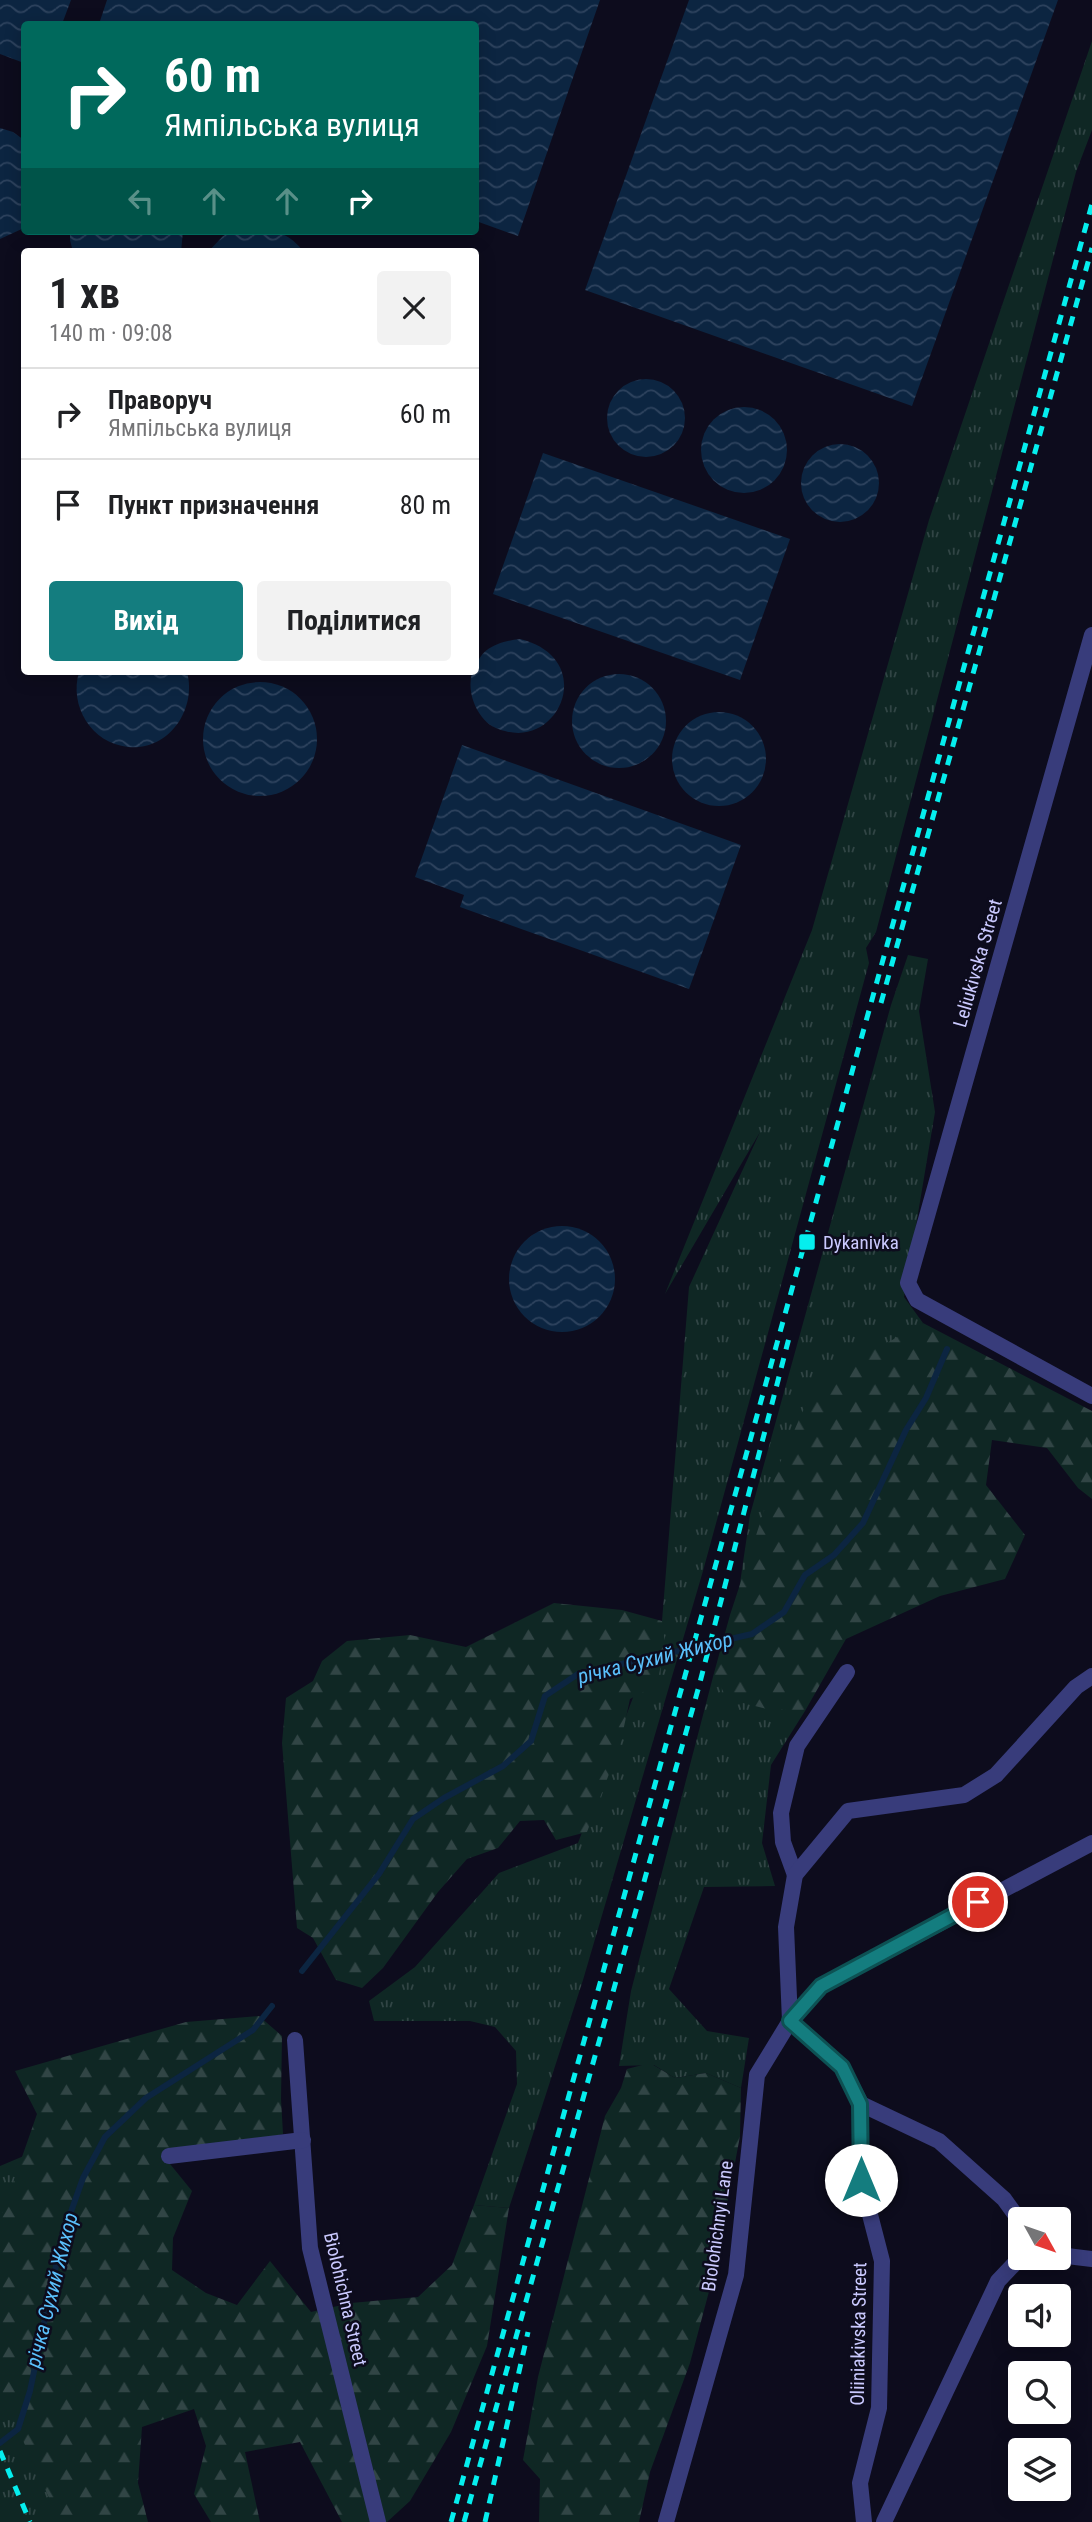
<!DOCTYPE html>
<html lang="uk">
<head>
<meta charset="utf-8">
<style>
	:root { --surface:#fff; --page:#f2f2f2; --text:#202124; --muted:#757577; --line:#e0e0e0; --accent:#147d7f }
	body { margin:0; font-family:"Roboto Condensed",sans-serif; background:var(--page); color:var(--text); height:100vh; display:flex; flex-direction:column; font-size:26px; white-space:nowrap }
	* { box-sizing:border-box; margin:0 }
	p { font-size:23px; color:var(--muted) }
	.icon { flex:none; width:38px; height:38px; fill:none; stroke:currentColor; stroke-width:2; stroke-linecap:round; stroke-linejoin:round }
	.map { position:relative; flex:1; overflow:hidden }
	.panel { position:absolute; left:21px; top:248px; width:458px; height:427px; display:flex; flex-direction:column; background:var(--surface); border-radius:7px; box-shadow:0 4px 18px #0003 }
	.panel>* { flex:none }
	.hud { position:absolute; left:21px; top:21px; width:458px; height:214px; border-radius:7px; box-shadow:0 4px 18px #0003; background:#00695c; color:#fff; overflow:hidden }
	.needle { width:46px; rotate:130deg }
	.fabs { position:absolute; left:1008px; top:2207px; display:grid; gap:14px }
	.fabs a { display:grid; place-items:center; width:63px; height:63px; border-radius:7px; background:var(--surface); box-shadow:0 4px 18px #0003; font-size:35px }
	.pin { position:absolute; display:grid; place-items:center; width:60px; height:60px; color:#fff; margin:-30px; border:4px solid #fff; border-radius:50%; box-shadow:0 2px 7px #0007 }
	.me { position:absolute; width:77px; margin:-38px; rotate:0deg; stroke-linejoin:round; filter:drop-shadow(0 0 5px #0008) }
	.turn { display:flex; align-items:center; gap:24px; height:147px; padding:0 28px; font-size:32px }
	.turn .icon { width:91px; height:91px; stroke-width:2.5 }
	.turn b { display:block; font-size:49px; line-height:60px }
	.lanes { display:flex; align-items:center; height:66px; padding:0 28px; background:#0003; justify-content:center; gap:35px; direction:ltr }
	.lanes .off { opacity:.35 }
	.round { display:grid; place-items:center; flex:none; width:74px; height:74px; border-radius:7px; background:var(--page) }
	.overview { display:flex; align-items:center; justify-content:space-between; height:119px; padding:0 28px }
	h1 { font-size:42px; font-weight:700; line-height:52px }
	.action { display:flex; gap:14px; margin-top:auto; padding:14px 28px }
	.action a { flex:1; height:80px; border-radius:7px; background:var(--accent); color:#fff; font-size:28px; font-weight:700; line-height:80px; text-align:center }
	.action a+a { background:var(--page); color:var(--text) }
	ul { padding:0; list-style:none }
	li { display:flex; align-items:center; gap:21px; height:91px; padding:0 28px; border-top:2px solid var(--line) }
	li div { flex:1 }
	li b { display:block; font-size:26px }
	li em { font-style:normal }
	.map>svg:first-child { display:block }
	.grass { fill:url(#grass-tufts) }
	.forest { fill:url(#forest-firs) }
	.water { fill:url(#water-waves) }
	.lines { fill:none; stroke-linecap:round; stroke-linejoin:round }
	.stream { stroke:#0c2541; stroke-width:6 }
	.minor { stroke:#383c7b; stroke-width:16 }
	.rail { stroke:#05eeee; stroke-width:5; stroke-dasharray:10 9; stroke-linecap:butt }
	.route-casing { stroke:#0d5153; stroke-width:18 }
	.route { stroke:#147d7f; stroke-width:12 }
	.poi-dot { fill:#05eeee; stroke:#0d0c1d; stroke-width:2.5 }
	.labels { text-anchor:middle; stroke-width:5; stroke-linejoin:round; paint-order:stroke }
	.street-label { font-size:19px; fill:#cac9fe; stroke:#0d0c1d }
	.poi-label { font-size:19px; fill:#cac9fe; stroke:#0d0c1d; text-anchor:start }
	.water-label { font-size:21px; font-style:italic; fill:#5ac0fc; stroke:#0d0c1d }
</style>
</head>
<body>
<div class="map">
<svg width="1092" height="2522" viewBox="0 0 1092 2522">
	<defs>
		<pattern id="grass-tufts" width="24" height="20" patternUnits="userSpaceOnUse" patternTransform="scale(1.75)"><rect width="24" height="20" fill="#0f2724"/><path d="M3 7l-1-3M5 7V3M7 7l1-3M15 17l-1-3M17 17v-4M19 17l1-3" fill="none" stroke="#314545"/></pattern>
		<pattern id="forest-firs" width="22" height="20" patternUnits="userSpaceOnUse" patternTransform="scale(1.75)"><rect width="22" height="20" fill="#0f2724"/><path d="M5 1l3.5 6h-7zM16 11l3.5 6h-7z" fill="#314545"/></pattern>
		<pattern id="water-waves" width="16" height="10" patternUnits="userSpaceOnUse" patternTransform="scale(1.75)"><rect width="16" height="10" fill="#0c2541"/><path d="M0 5q4-4 8 0t8 0" fill="none" stroke="#2e435e"/></pattern>
	</defs>
	<rect width="100%" height="100%" fill="#0d0c1d"/>
	<g class="grass">
		<polygon points="1092,41 1092,130 1076,172 876,932 866,948 869,963 703,1571 583,1980 509,2208 474,2205 517,2084 516,2051 495,2027 470,2021 374,2021 369,2001 415,1967 499,1873 578,1843 662,1621 689,1287 760,1132 665,1294 812,930 929,520"/>
		<polygon points="908,955 928,959 919,1011 935,1112 904,1297 923,1323 842,1402 735,1617 750,1515 891,1005"/>
		<polygon points="714,1673 805,1711 771,1765 762,1843 775,1886 704,1887 669,1989 707,2031 749,2038 741,2088 706,2073 675,2078 654,2065 619,2066 631,1991"/>
		<polygon points="133,2110 67,2522 0,2522 0,2166"/>
	</g>
	<g class="forest">
		<polygon points="923,1323 1092,1411 1092,1499 1078,1488 1047,1448 992,1440 986,1485 1025,1535 1005,1579 940,1596 846,1639 805,1711 767,1709 727,1699 714,1673 730,1615 779,1465 806,1404 848,1357 883,1345"/>
		<polygon points="554,1603 622,1610 662,1621 665,1644 657,1685 630,1699 620,1745 587,1832 556,1840 544,1820 520,1821 498,1848 467,1859 438,1892 383,1968 362,1988 336,1980 313,1938 297,1928 282,1743 286,1698 313,1681 322,1661 347,1641 410,1635 466,1647"/>
		<polygon points="259,2016 282,2036 281,2099 283,2134 166,2159 192,2191 173,2238 172,2270 206,2293 237,2305 270,2261 311,2312 351,2303 418,2297 452,2265 474,2205 509,2208 487,2346 451,2432 410,2501 387,2522 342,2522 300,2442 245,2452 260,2522 211,2522 194,2494 206,2446 194,2409 142,2427 138,2483 148,2522 60,2522 5,2401 0,2385 0,2220 37,2114 15,2071 186,2022"/>
		<polygon points="650,2063 675,2078 706,2073 741,2088 740,2136 716,2265 690,2363 650,2472 639,2522 539,2522 540,2479 523,2460 538,2377 605,2116 621,2088 627,2069"/>
	</g>
	<g class="water">
		<polygon points="0,0 71,0 62,24 24,24 24,63 0,54"/>
		<polygon points="107,0 600,0 518,236 476,221 476,24 99,24"/>
		<polygon points="689,0 1058,0 912,406 585,290"/>
		<polygon points="0,128 13,132 24,140 24,228 0,239"/>
		<polygon points="70,231 183,231 181,252 73,252 70,240"/>
		<path d="M233 231C265 231 283 225 304 252H208L223 236Z"/>
		<circle cx="646" cy="418" r="39"/>
		<circle cx="744" cy="450" r="43"/>
		<circle cx="840" cy="483" r="39"/>
		<polygon points="543,453 790,539 740,680 493,594"/>
		<path d="M520 639C597 658 561 747 505 731 496 729 488 725 482 717 472 704 468 688 472 672H476C476 649 500 641 520 639Z"/>
		<path d="M79 672H187C197 709 169 751 128 747 91 743 69 706 79 672Z"/>
		<circle cx="619" cy="721" r="47"/>
		<circle cx="260" cy="739" r="57"/>
		<circle cx="719" cy="759" r="47"/>
		<polygon points="462,745 741,845 689,989 460,907 464,895 415,877"/>
		<circle cx="562" cy="1279" r="53"/>
	</g>
	<g class="lines">
		<g class="stream">
			<polyline points="302,1971 379,1874 413,1819 444,1798 503,1766 531,1741 545,1696 578,1674 752,1634 784,1612 805,1575 834,1555 863,1523 906,1430 926,1398 947,1349"/>
			<polyline points="0,2443 18,2429 30,2391 62,2237 83,2178 105,2137 146,2098 253,2030 272,2006"/>
		</g>
		<g class="minor">
			<polyline points="1092,635 908,1283 917,1300 1092,1396"/>
			<polyline points="795,1875 783,1842 781,1813 797,1746 847,1672"/>
			<polyline points="790,2021 842,2067 861,2104 861,2180 882,2261 879,2408 860,2483 864,2522"/>
			<polyline points="790,2021 786,1927 795,1875 848,1811 964,1795 996,1775 1076,1687 1092,1676"/>
			<polyline points="295,2040 310,2248 378,2522"/>
			<polyline points="861,2104 939,2141 1004,2199 1020,2221"/>
			<polyline points="169,2156 303,2140"/>
			<polyline points="1059,2255 1092,2259"/>
			<polyline points="666,2522 736,2275 757,2075 790,2021 821,1986 1092,1843"/>
			<polyline points="884,2522 998,2281 1017,2261 1034,2258"/>
		</g>
		<g class="rail">
			<polyline points="881,1003 1092,248"/>
			<polyline points="0,2451 30,2522"/>
			<polyline points="451,2522 1092,204"/>
			<polyline points="464,2522 699,1686 790,1334"/>
			<polyline points="485,2522 528,2332"/>
		</g>
	</g>
	<g class="lines">
		<defs>
			<polyline id="route" points="861,2180 860,2104 842,2067 790,2021 821,1986 978,1902"/>
		</defs>
		<use href="#route" class="route-casing"/>
		<use href="#route" class="route"/>
	</g>
	<rect class="poi-dot" x="798" y="1233" width="18" height="18" rx="3.5"/>
	<g class="labels">
		<g class="street-label">
			<text transform="translate(977 963) rotate(-74)" y="7">Leliukivska Street</text>
			<text transform="translate(717 2226) rotate(-82)" y="7">Biolohichnyi Lane</text>
			<text transform="translate(346 2299) rotate(77)" y="7">Biolohichna Street</text>
			<text transform="translate(858 2334) rotate(-89)" y="7">Oliiniakivska Street</text>
		</g>
		<g class="poi-label">
			<text x="823" y="1249">Dykanіvka</text>
		</g>
		<g class="water-label">
			<text transform="translate(655 1658) rotate(-14)" y="7">річка Сухий Жихор</text>
			<text transform="translate(52 2290) rotate(-76)" y="7">річка Сухий Жихор</text>
		</g>
	</g>
</svg>
<div class="fabs">
<a><svg class="needle" viewBox="-14 -14 28 28"><path d="M0-13l5 13h-10z" fill="#e53935"/><path d="M0 13l5-13h-10z" fill="#757577"/></svg></a>
<a><svg class="icon" aria-label="sound" viewBox="0 0 24 24"><path d="M4 9h4l5-4v14l-5-4H4zM17 9q2 3 0 6"/></svg></a>
<a><svg class="icon" aria-label="search" viewBox="0 0 24 24"><circle cx="10" cy="10" r="6"/><path d="M15 15l6 6"/></svg></a>
<a><svg class="icon" aria-label="layers" viewBox="0 0 24 24"><path d="M12 4l9 5-9 5-9-5zM3 14l9 5 9-5"/></svg></a>
</div>
<div class="pin" style="left:978px;top:1902px;background:#d93025"><svg class="icon" aria-label="arrive" viewBox="0 0 24 24"><path d="M6 21V4h12l-3 4 3 4H6"/></svg></div>
<svg class="me" style="left:861px;top:2180px" viewBox="-20 -20 40 40"><circle r="19" fill="#fff"/><path d="M0-13L10 11 0 6-10 11z" fill="#147d7f"/></svg>
<div class="hud">
<div class="turn"><svg class="icon" aria-label="right" viewBox="0 0 24 24"><path d="M7 20v-9h11M14 6l5 5-5 5"/></svg><div><b>60 m</b>Ямпільська вулиця</div></div>
<div class="lanes"><svg class="icon off" aria-label="left" viewBox="0 0 24 24"><path d="M17 20v-9H6M10 6l-5 5 5 5"/></svg><svg class="icon off" aria-label="ahead" viewBox="0 0 24 24"><path d="M12 20V5M6 11l6-6 6 6"/></svg><svg class="icon off" aria-label="ahead" viewBox="0 0 24 24"><path d="M12 20V5M6 11l6-6 6 6"/></svg><svg class="icon" aria-label="right" viewBox="0 0 24 24"><path d="M7 20v-9h11M14 6l5 5-5 5"/></svg></div>
</div>
<section class="panel">
<div class="overview"><div><h1>1 хв</h1><p>140 m · 09:08</p></div><a class="round"><svg class="icon" aria-label="close" viewBox="0 0 24 24"><path d="M6 6l12 12M18 6L6 18"/></svg></a></div>
<ul>
<li><svg class="icon" aria-label="right" viewBox="0 0 24 24"><path d="M7 20v-9h11M14 6l5 5-5 5"/></svg><div><b>Праворуч</b><p>Ямпільська вулиця</p></div><em>60 m</em></li>
<li><svg class="icon" aria-label="arrive" viewBox="0 0 24 24"><path d="M6 21V4h12l-3 4 3 4H6"/></svg><div><b>Пункт призначення</b></div><em>80 m</em></li>
</ul>
<div class="action"><a>Вихід</a><a>Поділитися</a></div>
</section>
</div>
</body>
</html>
